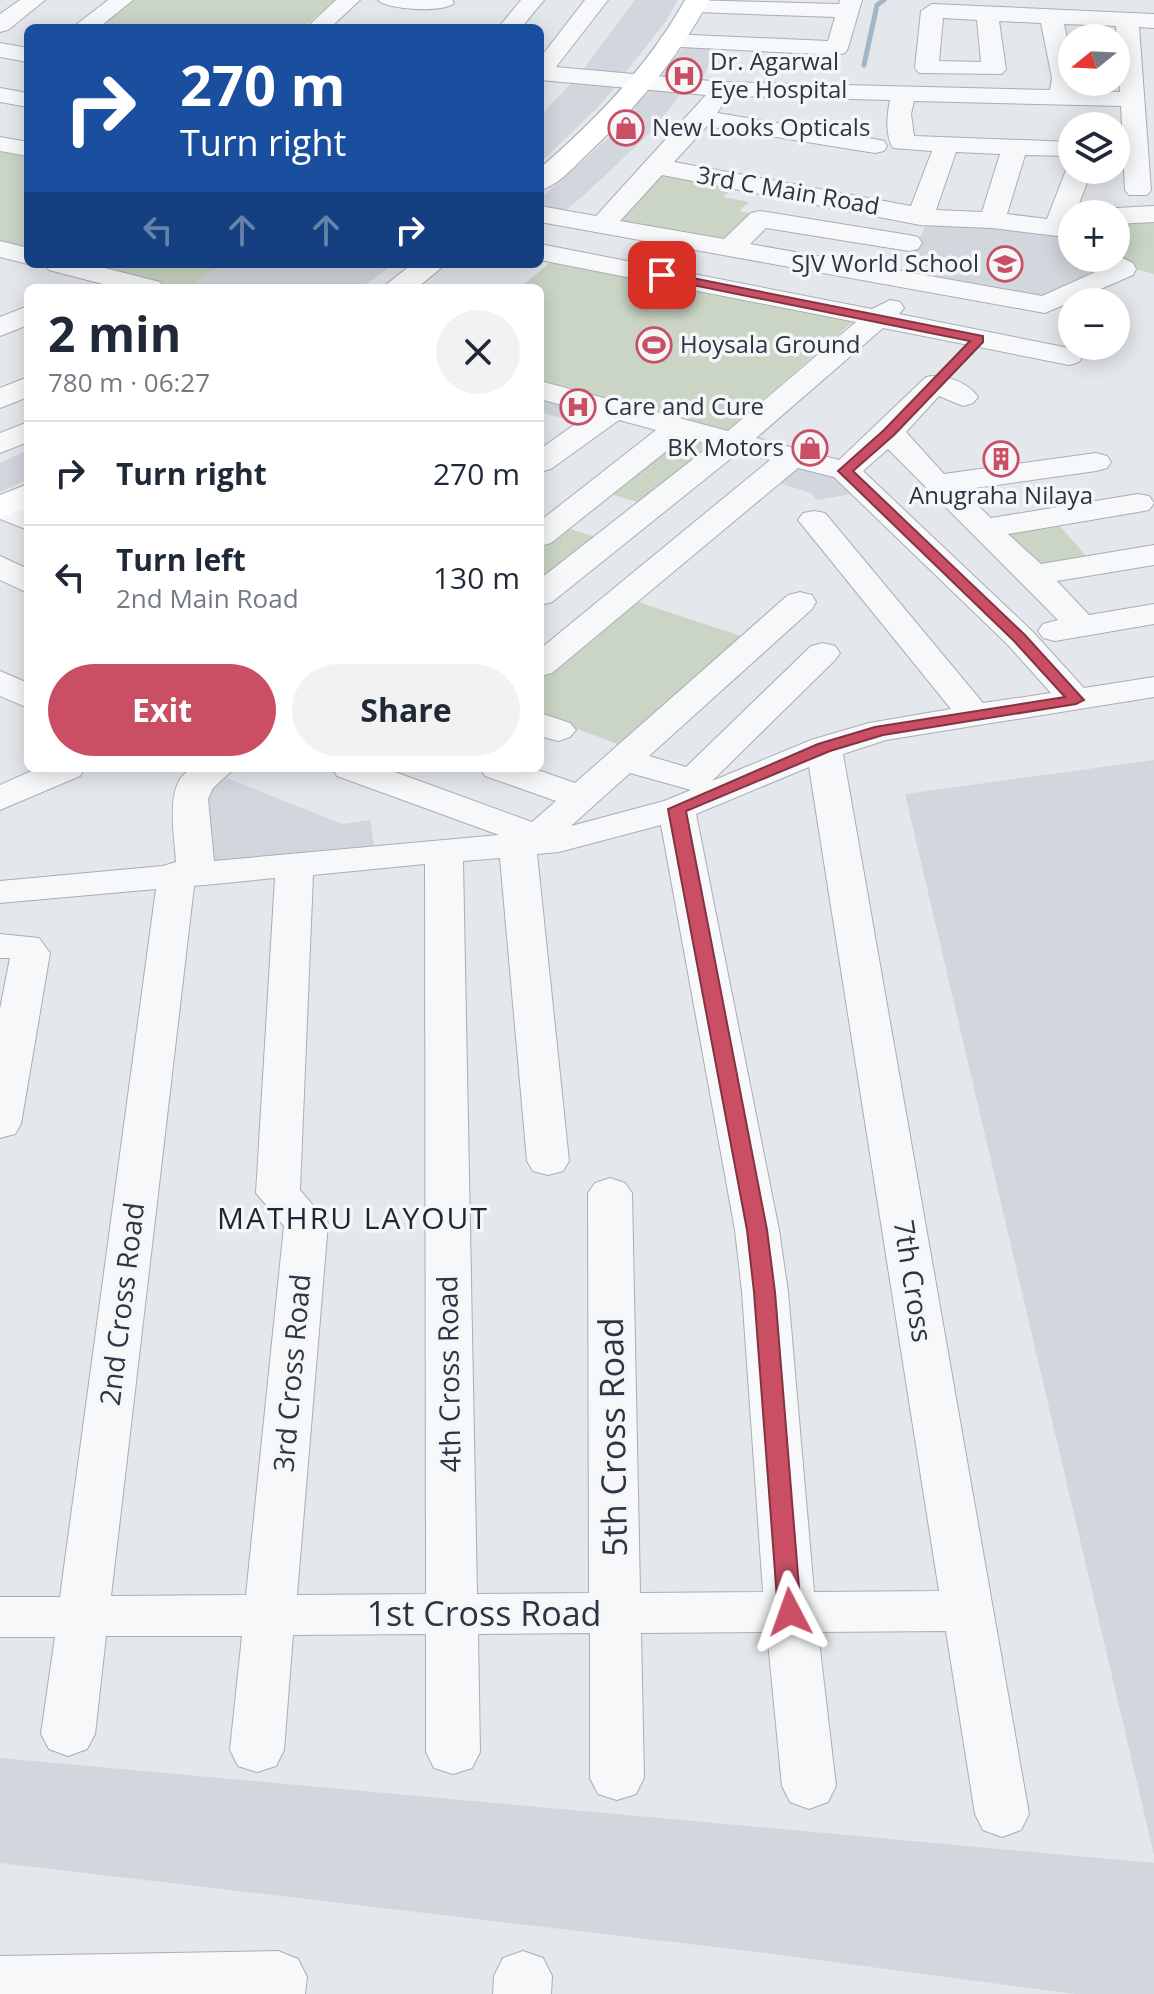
<!DOCTYPE html>
<html lang="en">
<head>
<meta charset="utf-8">
<style>
	:root { --surface:#fff; --page:#f2f2f3; --text:#1f2937; --muted:#747a83; --line:#e0e1e3; --accent:#ca4f65 }
	body { margin:0; font-family:"Open Sans",sans-serif; background:var(--page); color:var(--text); height:100vh; display:flex; flex-direction:column; font-size:30px; white-space:nowrap }
	* { box-sizing:border-box; margin:0 }
	p { font-size:26px; color:var(--muted) }
	.icon { flex:none; width:44px; height:44px; fill:none; stroke:currentColor; stroke-width:2; stroke-linecap:round; stroke-linejoin:round }
	.map { position:relative; flex:1; overflow:hidden }
	.drawer { position:absolute; left:24px; top:284px; width:520px; height:488px; display:flex; flex-direction:column; background:var(--surface); border-radius:12px; box-shadow:0 4px 20px #0003 }
	.drawer>* { flex:none }
	.hud { position:absolute; left:24px; top:24px; width:520px; height:244px; border-radius:12px; box-shadow:0 4px 20px #0003; background:#1a4fa0; color:#fff; overflow:hidden }
	.needle { width:52px; rotate:252deg }
	.tools { position:absolute; left:1058px; top:24px; display:grid; gap:16px }
	.tools a { display:grid; place-items:center; width:72px; height:72px; border-radius:50%; background:var(--surface); box-shadow:0 4px 20px #0003; font-size:40px }
	.pin { position:absolute; display:grid; place-items:center; width:68px; height:68px; color:#fff; margin:-34px; border-radius:16px; box-shadow:0 4px 12px #0006 }
	.me { position:absolute; width:88px; margin:-44px; rotate:356deg; stroke-linejoin:round; filter:drop-shadow(0 0 6px #0008) }
	.turn { display:flex; align-items:center; gap:28px; height:168px; padding:0 24px; font-size:36px }
	.turn .icon { width:104px; height:104px; stroke-width:2.5 }
	.turn b { display:block; font-size:56px; line-height:68px }
	.lanes { display:flex; align-items:center; height:76px; padding:0 24px; background:#0003; justify-content:center; gap:40px; direction:ltr }
	.lanes .off { opacity:.35 }
	.round { display:grid; place-items:center; flex:none; width:84px; height:84px; border-radius:42px; background:var(--page) }
	.overview { display:flex; align-items:center; justify-content:space-between; height:136px; padding:0 24px }
	h1 { font-size:48px; font-weight:700; line-height:60px }
	.cta { display:flex; gap:16px; margin-top:auto; padding:16px 24px }
	.cta a { flex:1; height:92px; border-radius:48px; background:var(--accent); color:#fff; font-size:32px; font-weight:700; line-height:92px; text-align:center }
	.cta a+a { background:var(--page); color:var(--text) }
	ul { padding:0; list-style:none }
	li { display:flex; align-items:center; gap:24px; height:104px; padding:0 24px; border-top:2px solid var(--line) }
	li div { flex:1 }
	li b { display:block; font-size:30px }
	li em { font-style:normal }
	.map>svg:first-child { display:block }
	.built { fill:#d2d6dd }
	.green { fill:#cad5c5 }
	.lines { fill:none; stroke-linecap:round; stroke-linejoin:round }
	.stream { stroke:#a1b6c9; stroke-width:5 }
	.minor-casing { stroke:#a9aeb5; stroke-width:2 }
	.major-casing { stroke:#a4acb7; stroke-width:2 }
	.minor { fill:#f7f8fa; fill-rule:evenodd }
	.major { fill:#fff; fill-rule:evenodd }
	.route { fill:#ca4f65; stroke:#833342; stroke-width:2 }
	.labels { text-anchor:middle; stroke-width:7; stroke-linejoin:round; paint-order:stroke }
	.far-poi-label { font-size:24px; fill:#2c3543; stroke:#f4f6f8; text-anchor:start }
	.far-street-label { font-size:24px; fill:#2c3543; stroke:#f4f6f8 }
	.street-label { font-size:28px; fill:#2c3543; stroke:#f4f6f8 }
	.neighbourhood-label { font-size:30px; letter-spacing:2px; fill:#1e2634; stroke:#f4f6f8 }
	.near-street-label { font-size:34px; fill:#2c3543; stroke:#f4f6f8 }
</style>
</head>
<body>
<div class="map">
<svg width="1154" height="1994" viewBox="0 0 1154 1994">
	<rect width="100%" height="100%" fill="#e4e7eb"/>
	<g class="built">
		<polygon points="635,0 678,0 666,21 621,78 580,74"/>
		<polygon points="686,43 716,45 700,86 656,83"/>
		<polygon points="576,78 619,83 598,107 540,163 540,116"/>
		<polygon points="651,87 685,89 648,135 584,195 562,213 540,209 540,199 616,131"/>
		<polygon points="927,222 1054,231 1072,243 1072,258 1093,258 1111,271 1044,300 904,274"/>
		<polygon points="223,264 394,264 361,288 188,288"/>
		<polygon points="540,393 608,411 588,425 540,412"/>
		<polygon points="28,450 28,479 0,492 0,463"/>
		<polygon points="796,460 844,472 864,492 817,500 811,493 773,481"/>
		<polygon points="1154,760 1154,1855 905,794"/>
		<polygon points="219,775 342,824 370,820 375,851 203,866 196,800"/>
		<polygon points="0,1758 1154,1863 1154,1994 1075,1994 758,1952 0,1863"/>
	</g>
	<g class="green">
		<polygon points="135,0 335,0 302,28 98,28"/>
		<polygon points="0,151 28,156 28,250 0,243"/>
		<polygon points="664,169 737,184 723,197 749,202 739,211 756,215 723,243 613,223"/>
		<polygon points="1154,218 1154,274 1138,270 1116,257 1116,220"/>
		<polygon points="555,259 855,320 728,430 540,380 540,288 519,288"/>
		<polygon points="81,264 223,264 188,288 172,288"/>
		<polygon points="679,433 718,444 644,504 603,492"/>
		<polygon points="1056,522 1089,559 1035,568 995,532"/>
		<polygon points="561,526 602,539 540,588 540,542"/>
		<polygon points="635,601 750,639 623,746 540,715 540,676"/>
	</g>
	<g class="lines">
		<polyline class="stream" points="864,65 877,5 884,0"/>
		<defs>
			<g id="minor">
				<polygon points="20,0 45,0 8,30 0,32 0,14"/>
				<polygon points="108,0 133,0 98,28 72,28"/>
				<polygon points="336,0 360,0 330,28 306,28"/>
				<path d="M378 0H452L454 3C445 13 387 10 378 0Z"/>
				<polygon points="521,0 544,0 521,28 498,28"/>
				<path d="M585 0H608L556 67 722 82 1050 90 1052 78 1041 23 999 21 1006 69 1002 74 919 73 915 68 921 11 932 4 1154 14V28L1139 27 1151 190 1147 195H1129L1125 190 1121 106 914 101 911 114 914 136 1072 142V156L1025 155 1007 214 1047 219 1066 170 1072 164V170H1092L1075 214H1072V232L1057 236 992 228 920 225 662 175 620 221 724 239 751 213 760 211 909 235 918 237 922 243 918 249 909 251 766 228 750 244 1042 296 1102 269 1089 258H1116V255L1133 263 1136 269 1133 275 1045 313 540 222V206L596 216 706 95 540 80V58ZM943 18 977 20 981 62 939 61ZM1064 24 1116 26 1120 92 1074 90 1072 61ZM729 96 890 100C887 115 885 135 893 148L932 151 911 206 674 162 707 126 875 153 884 151 887 146 884 141 875 139 717 113ZM956 152 1000 154 982 212 936 210Z"/>
				<polygon points="688,0 839,4 840,0 862,0 848,48 845,53 837,55 662,46 659,41 662,36 670,34 828,41 835,17 695,12 684,5"/>
				<polygon points="0,43 28,48 28,62 0,57"/>
				<polygon points="0,88 28,93 28,107 0,102"/>
				<polygon points="0,137 28,142 28,156 0,151"/>
				<polygon points="1154,206 1154,222 1116,224 1116,214 1104,214 1116,208"/>
				<polygon points="0,241 28,248 28,264 0,257"/>
				<path d="M540 244 872 309 890 300 900 302 904 308 899 314 1079 350 1083 356 1079 362 1069 365 883 328 756 438 839 460 926 377C943 373 968 382 978 397L973 403 963 406 939 396 906 432 944 474 1096 453 1107 456 1111 462 1107 468 1096 471 961 490 991 518 1138 494 1149 496 1154 503 1149 510 1138 512 1008 534 1041 564 1154 545V565L1057 581 1089 615 1154 604V624L1055 641 1043 638 1038 631 1043 624 1058 620 888 449 863 471 1032 631 1084 688 1154 677V697L886 740 843 754 1029 1814 1021 1830 1002 1837 983 1830 975 1814 946 1631 818 1632 836 1786 828 1802 809 1809 790 1802 782 1786 767 1632 641 1633 644 1778 636 1794 617 1800 598 1794 590 1778V1633L478 1634 480 1752 472 1768 453 1774 434 1768 426 1752V1634L293 1635 284 1750 276 1766 257 1772 238 1766 230 1750 242 1636H106L95 1734 87 1749 68 1756 49 1749 41 1734 55 1637H0V1597H60L156 889 0 903V881L163 866 176 862C175 838 162 775 196 768 208 765 223 768 235 768L213 788 208 799 214 861 499 835 337 776 332 768H384L532 822 556 801 485 776 480 768H532L575 783 788 595 800 592 812 595 816 602 812 609 649 756 686 767 811 646 823 643 835 646 840 653 835 660 712 781 811 740 869 723 951 709 798 520 803 513 814 511 825 513 983 703 1051 693 1008 645 834 477 798 468 552 673 540 676V649L770 460 739 452 552 602 540 605V579L711 445 684 437 551 543 540 546V521L656 430 619 420 551 469 540 472V449L591 413 540 399V381L728 431 856 322 540 260ZM809 767 939 1591 814 1592 788 1292 779 1230 696 814ZM630 773 691 790 664 801 571 826ZM661 825 735 1230 742 1292 763 1592 640 1593 632 1193 625 1183 610 1178 595 1183 588 1193 589 1593 477 1594 463 861 500 858 527 1161 533 1171 548 1175 563 1171 569 1161 537 854 559 852ZM425 864 426 1594 297 1595 328 1223 300 1190 313 875ZM275 878 256 1193 284 1226 246 1595 111 1596 194 886Z"/>
				<polygon points="45,264 89,264 160,282 164,288 118,288 49,270"/>
				<polygon points="28,306 28,325 0,336 0,317"/>
				<polygon points="28,377 28,397 0,408 0,388"/>
				<polygon points="28,422 28,442 0,453 0,433"/>
				<polygon points="0,498 28,509 28,530 0,519"/>
				<polygon points="0,556 28,569 28,593 0,580"/>
				<polygon points="0,671 28,683 28,708 0,696"/>
				<polygon points="540,713 570,723 576,730 570,737 558,741 540,736"/>
				<polygon points="38,768 85,768 80,776 0,810 0,785"/>
				<polygon points="0,934 39,938 50,953 21,1124 15,1134 0,1138 0,1009 10,958 0,958"/>
				<polygon points="278,1951 298,1959 307,1977 305,1994 0,1994 0,1956"/>
				<polygon points="523,1951 543,1958 552,1976 551,1994 493,1994 494,1976 503,1958"/>
			</g>
			<g id="major">
				<path d="M685 0H709C677 60 633 112 583 158 571 170 557 186 540 190V168C596 120 649 65 685 0Z"/>
				<polygon points="412,264 446,264 417,288 382,288"/>
				<polygon points="28,484 28,507 0,518 0,495"/>
			</g>
		</defs>
		<use href="#minor" class="minor-casing"/>
		<use href="#major" class="major-casing"/>
		<use href="#minor" class="minor"/>
		<use href="#major" class="major"/>
	</g>
	<polygon class="route" points="662,272 983,336 983,342 894,435 853,471 1025,635 1084,700 1076,704 883,735 830,751 686,811 767,1230 775,1292 801,1612 798,1619 790,1622 781,1619 778,1612 754,1292 747,1230 668,809 818,744 875,727 1065,697 1014,641 838,471 884,430 970,341 658,278 658,273"/>
	<defs>
		<symbol id="hospital-ring" viewBox="-11 -11 22 22"><circle r="9.5" fill="#f4f6f8" stroke="#ca4f65" stroke-width="1.5"/><path d="M-5-5h3v3.5h4V-5h3V5h-3V1.5h-4V5h-3Z" fill="#ca4f65"/></symbol>
		<symbol id="shop-ring" viewBox="-11 -11 22 22"><circle r="9.5" fill="#f4f6f8" stroke="#ca4f65" stroke-width="1.5"/><path d="M-5-2.5h2.3a2.7 3.5 0 0 1 5.4 0H5L5.5 6h-11ZM-1.5-2.5h3a1.5 2.3 0 0 0-3 0Z" fill="#ca4f65"/></symbol>
		<symbol id="school-ring" viewBox="-11 -11 22 22"><circle r="9.5" fill="#f4f6f8" stroke="#ca4f65" stroke-width="1.5"/><path d="M0-5L7-2L0 1L-7-2ZM-4 1L0 2.5L4 1V4Q0 6-4 4Z" fill="#ca4f65"/></symbol>
		<symbol id="stadium-ring" viewBox="-11 -11 22 22"><circle r="9.5" fill="#f4f6f8" stroke="#ca4f65" stroke-width="1.5"/><path d="M0-5a6.5 5 0 1 0 0 10a6.5 5 0 1 0 0-10ZM-3.5-1.8h7v3.6h-7Z" fill="#ca4f65"/></symbol>
		<symbol id="building-ring" viewBox="-11 -11 22 22"><circle r="9.5" fill="#f4f6f8" stroke="#ca4f65" stroke-width="1.5"/><path d="M-4-6H4V6H1V3H-1V6H-4ZM-2.5-4.3h1.7v1.8h-1.7ZM.8-4.3h1.7v1.8H.8ZM-2.5-1h1.7V.8h-1.7ZM.8-1h1.7V.8H.8Z" fill="#ca4f65"/></symbol>
	</defs>
	<g fill-rule="evenodd">
		<use href="#hospital-ring" x="664" y="56" width="40" height="40"/>
		<use href="#shop-ring" x="606" y="108" width="40" height="40"/>
		<use href="#school-ring" x="985" y="244" width="40" height="40"/>
		<use href="#stadium-ring" x="634" y="325" width="40" height="40"/>
		<use href="#hospital-ring" x="558" y="387" width="40" height="40"/>
		<use href="#shop-ring" x="790" y="428" width="40" height="40"/>
		<use href="#building-ring" x="981" y="439" width="40" height="40"/>
	</g>
	<g class="labels">
		<g class="far-poi-label">
			<text x="710" y="70">Dr. Agarwal<tspan x="710" dy="28">Eye Hospital</tspan></text>
			<text x="652" y="136">New Looks Opticals</text>
			<text x="979" y="272" text-anchor="end">SJV World School</text>
			<text x="680" y="353">Hoysala Ground</text>
			<text x="604" y="415">Care and Cure</text>
			<text x="784" y="456" text-anchor="end">BK Motors</text>
			<text x="1001" y="504" text-anchor="middle">Anugraha Nilaya</text>
		</g>
		<g class="far-street-label">
			<text transform="translate(788 191) rotate(10)" y="8">3rd C Main Road</text>
		</g>
		<g class="street-label">
			<text transform="translate(913 1281) rotate(81)" y="10">7th Cross</text>
			<text transform="translate(122 1304) rotate(-83)" y="10">2nd Cross Road</text>
			<text transform="translate(292 1373) rotate(-85)" y="10">3rd Cross Road</text>
			<text transform="translate(449 1374) rotate(-91)" y="10">4th Cross Road</text>
		</g>
		<g class="neighbourhood-label">
			<text x="353" y="1229">MATHRU LAYOUT</text>
		</g>
		<g class="near-street-label">
			<text transform="translate(613 1437) rotate(-91)" y="12">5th Cross Road</text>
			<text x="484" y="1626">1st Cross Road</text>
		</g>
	</g>
</svg>
<div class="tools">
<a><svg class="needle" viewBox="-14 -14 28 28"><path d="M0-13l5 13h-10z" fill="#e53935"/><path d="M0 13l5-13h-10z" fill="#747a83"/></svg></a>
<a><svg class="icon" aria-label="layers" viewBox="0 0 24 24"><path d="M12 4l9 5-9 5-9-5zM3 14l9 5 9-5"/></svg></a>
<a>+</a>
<a>−</a>
</div>
<div class="pin" style="left:662px;top:275px;background:#d93025"><svg class="icon" aria-label="arrive" viewBox="0 0 24 24"><path d="M6 21V4h12l-3 4 3 4H6"/></svg></div>
<svg class="me" style="left:790px;top:1612px" viewBox="-20 -20 40 40"><path d="M0-17L14 15 0 8-14 15z" fill="#ca4f65" stroke="#fff" stroke-width="4"/></svg>
<div class="hud">
<div class="turn"><svg class="icon" aria-label="right" viewBox="0 0 24 24"><path d="M7 20v-9h11M14 6l5 5-5 5"/></svg><div><b>270 m</b>Turn right</div></div>
<div class="lanes"><svg class="icon off" aria-label="left" viewBox="0 0 24 24"><path d="M17 20v-9H6M10 6l-5 5 5 5"/></svg><svg class="icon off" aria-label="ahead" viewBox="0 0 24 24"><path d="M12 20V5M6 11l6-6 6 6"/></svg><svg class="icon off" aria-label="ahead" viewBox="0 0 24 24"><path d="M12 20V5M6 11l6-6 6 6"/></svg><svg class="icon" aria-label="right" viewBox="0 0 24 24"><path d="M7 20v-9h11M14 6l5 5-5 5"/></svg></div>
</div>
<section class="drawer">
<div class="overview"><div><h1>2 min</h1><p>780 m · 06:27</p></div><a class="round"><svg class="icon" aria-label="close" viewBox="0 0 24 24"><path d="M6 6l12 12M18 6L6 18"/></svg></a></div>
<ul>
<li><svg class="icon" aria-label="right" viewBox="0 0 24 24"><path d="M7 20v-9h11M14 6l5 5-5 5"/></svg><div><b>Turn right</b></div><em>270 m</em></li>
<li><svg class="icon" aria-label="left" viewBox="0 0 24 24"><path d="M17 20v-9H6M10 6l-5 5 5 5"/></svg><div><b>Turn left</b><p>2nd Main Road</p></div><em>130 m</em></li>
</ul>
<div class="cta"><a>Exit</a><a>Share</a></div>
</section>
</div>
</body>
</html>
